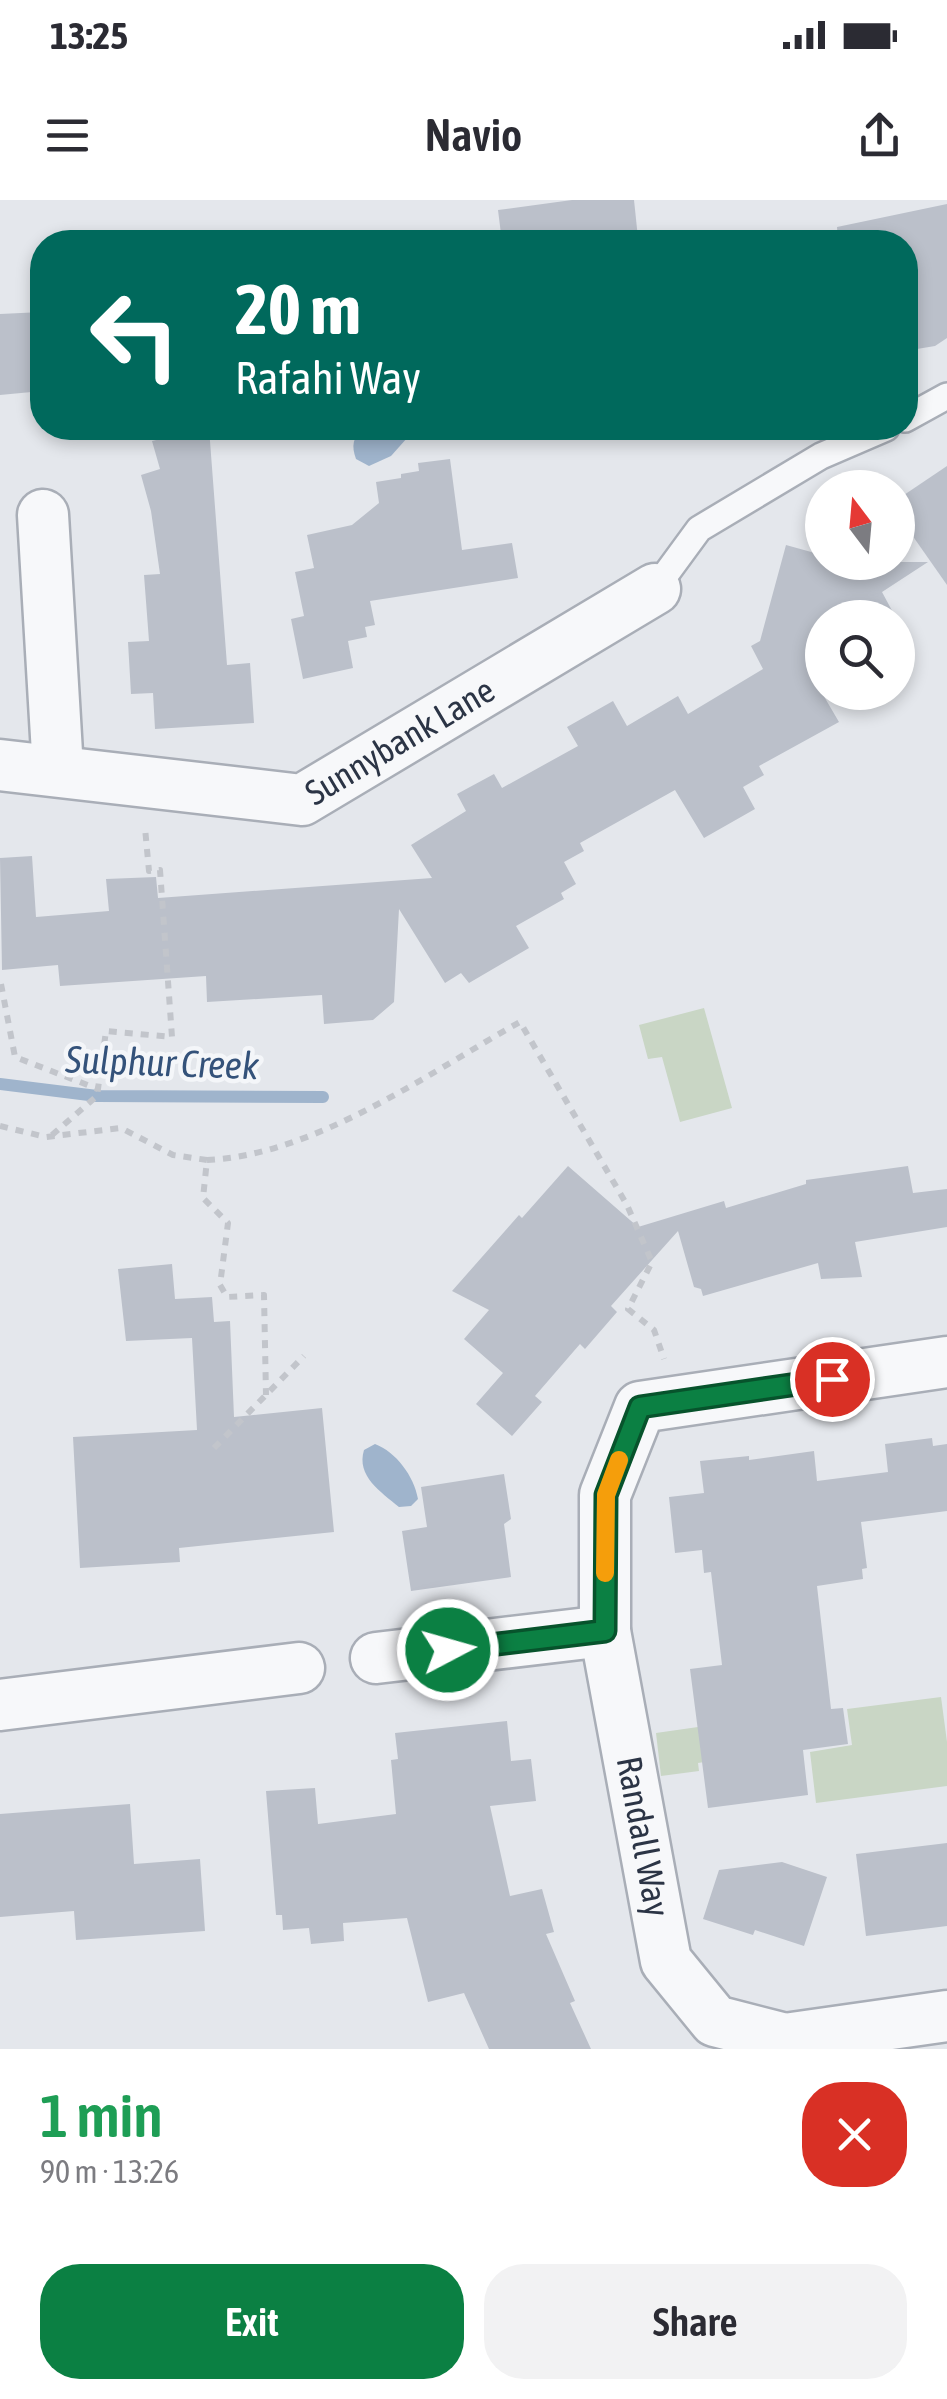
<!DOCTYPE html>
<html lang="en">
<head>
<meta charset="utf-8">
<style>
	:root { --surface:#fff; --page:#f2f2f3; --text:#2b2b33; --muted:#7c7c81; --accent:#0b8043 }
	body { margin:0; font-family:"Asap Condensed",sans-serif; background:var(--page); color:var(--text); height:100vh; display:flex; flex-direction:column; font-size:38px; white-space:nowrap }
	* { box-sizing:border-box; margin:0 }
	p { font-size:32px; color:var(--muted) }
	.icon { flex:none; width:55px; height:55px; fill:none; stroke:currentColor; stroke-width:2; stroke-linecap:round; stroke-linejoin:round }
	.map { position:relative; height:1849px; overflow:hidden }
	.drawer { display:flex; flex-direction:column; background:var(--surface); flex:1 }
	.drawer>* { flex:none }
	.guide { position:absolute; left:30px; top:30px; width:888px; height:210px; border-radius:40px; box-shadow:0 5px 15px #0003; background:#00695c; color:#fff; overflow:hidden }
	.needle { width:65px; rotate:344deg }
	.fabs { position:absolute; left:805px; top:270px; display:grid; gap:20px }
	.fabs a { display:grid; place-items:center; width:110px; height:110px; border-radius:50%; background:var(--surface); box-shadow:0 5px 15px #0003; font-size:50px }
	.pin { position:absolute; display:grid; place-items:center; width:85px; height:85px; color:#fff; margin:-42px; border:5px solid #fff; border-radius:50%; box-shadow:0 2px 10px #0007 }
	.me { position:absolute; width:110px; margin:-55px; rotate:84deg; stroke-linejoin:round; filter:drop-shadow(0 0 8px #0008) }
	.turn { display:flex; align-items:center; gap:35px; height:210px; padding:0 40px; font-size:45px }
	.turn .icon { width:130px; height:130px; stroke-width:2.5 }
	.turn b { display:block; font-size:70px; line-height:85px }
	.round { display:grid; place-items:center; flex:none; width:105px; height:105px; border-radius:40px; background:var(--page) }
	.head { display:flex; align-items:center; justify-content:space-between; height:170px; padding:0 40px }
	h1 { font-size:60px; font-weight:600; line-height:75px; color:#1e9e55 }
	.primary-button { display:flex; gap:20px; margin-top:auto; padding:20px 40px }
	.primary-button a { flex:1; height:115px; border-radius:40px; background:var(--accent); color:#fff; font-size:40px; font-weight:600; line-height:115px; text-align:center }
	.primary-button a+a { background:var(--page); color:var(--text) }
	.status { display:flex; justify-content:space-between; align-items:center; height:70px; padding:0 50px; background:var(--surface); direction:ltr }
	.status svg { height:28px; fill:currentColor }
	header { display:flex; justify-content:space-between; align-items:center; height:130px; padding:0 40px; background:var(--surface); font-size:45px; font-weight:600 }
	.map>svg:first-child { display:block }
	.green { fill:#c9d6c5 }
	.water { fill:#9fb4cc }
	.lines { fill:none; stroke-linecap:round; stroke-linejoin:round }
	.stream { stroke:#9fb4cc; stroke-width:12 }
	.building { fill:#bbc0ca }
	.lane-casing { stroke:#a9aeb7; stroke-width:30 }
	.street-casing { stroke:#a9aeb7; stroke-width:55 }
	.path { stroke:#c2c5cb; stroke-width:6; stroke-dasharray:8 8; stroke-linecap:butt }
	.lane { stroke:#f7f8fa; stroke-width:25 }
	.street { stroke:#f7f8fa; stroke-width:50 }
	.route-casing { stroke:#07532c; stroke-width:25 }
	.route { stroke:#0b8043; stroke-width:18 }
	.slow { stroke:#f59e0b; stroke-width:18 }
	.labels { text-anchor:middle; stroke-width:9; stroke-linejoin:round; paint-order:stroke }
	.street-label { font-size:35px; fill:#2b3445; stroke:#f4f6f9 }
	.water-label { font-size:38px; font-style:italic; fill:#34527a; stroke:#f4f6f9 }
</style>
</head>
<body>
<div class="status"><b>13:25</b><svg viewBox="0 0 49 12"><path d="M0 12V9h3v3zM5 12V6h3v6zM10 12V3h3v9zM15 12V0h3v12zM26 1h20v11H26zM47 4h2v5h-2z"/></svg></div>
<header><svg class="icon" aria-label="menu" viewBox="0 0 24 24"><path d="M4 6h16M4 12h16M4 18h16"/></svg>Navio<svg class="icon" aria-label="share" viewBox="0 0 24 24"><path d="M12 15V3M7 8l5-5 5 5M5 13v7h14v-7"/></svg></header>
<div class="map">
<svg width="947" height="1849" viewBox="0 0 947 1849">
	<rect width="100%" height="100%" fill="#e4e7ec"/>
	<g class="green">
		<polygon points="704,808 732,908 680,922 662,857 648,859 639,825"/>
		<polygon points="941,1497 947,1542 947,1586 816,1603 810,1552 852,1545 847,1509"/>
		<polygon points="726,1523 731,1558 698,1563 699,1571 661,1576 656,1533"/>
	</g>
	<g class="water">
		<path d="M363 228H416L391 256 369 266 356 259C351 245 353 238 363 228Z"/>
		<path d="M375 1244C396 1252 414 1276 418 1299L411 1306 399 1307C381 1292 356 1276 364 1250Z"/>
	</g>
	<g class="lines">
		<polyline class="stream" points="0,884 97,896 323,897"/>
	</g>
	<g class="building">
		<polygon points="572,0 634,0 638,38 596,42 502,42 498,10"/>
		<polygon points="947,4 947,138 935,146 905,151 905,42 838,42 837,27"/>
		<polygon points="42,112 42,191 0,195 0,114"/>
		<polygon points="209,228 227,465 250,463 254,523 155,529 153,493 131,494 128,442 149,441 144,375 160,374 151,311 141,275 160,269 152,241"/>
		<polygon points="450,259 462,350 512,343 518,378 370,401 375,425 365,427 367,437 348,441 353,468 303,479 291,419 304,416 295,372 314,368 307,335 352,325 379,303 376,282 401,278 401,274 419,271 418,263"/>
		<polygon points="947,266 947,385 898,315 898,299"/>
		<polygon points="786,345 822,355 822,362 928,362 882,392 896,418 822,418 822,493 839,522 759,566 764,575 743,587 755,609 704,638 675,590 580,643 584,651 564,662 576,684 561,693 564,699 516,726 529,748 469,783 461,773 445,783 399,709 394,802 373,820 324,824 322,795 207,802 206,776 60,786 58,765 2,770 0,658 32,656 36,717 109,711 106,679 156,677 158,698 432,678 411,645 466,611 457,594 494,574 502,588 578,546 567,527 613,501 627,526 678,496 688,514 763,469 751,446 760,441"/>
		<polygon points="568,966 638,1027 724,1001 726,1008 806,984 806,980 908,966 913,993 947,989 947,1027 855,1042 862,1077 821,1079 818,1063 703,1096 701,1089 694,1087 678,1031 611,1106 617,1112 585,1149 580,1144 535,1196 542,1202 512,1236 476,1204 503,1173 464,1139 489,1110 452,1091 519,1015 522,1018"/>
		<polygon points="172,1064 175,1099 212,1097 214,1122 230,1121 234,1217 322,1208 334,1332 179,1348 180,1362 80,1368 73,1237 197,1230 192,1138 126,1141 118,1069"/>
		<polygon points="932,1238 933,1246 947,1244 947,1311 861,1322 867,1368 862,1369 863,1379 817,1386 831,1509 843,1508 848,1544 803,1550 808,1595 708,1608 690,1469 722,1465 711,1372 704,1373 702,1350 675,1353 669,1297 704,1293 700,1261 749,1256 749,1260 814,1251 817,1281 888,1272 885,1244"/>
		<polygon points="504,1274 511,1319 504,1324 511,1377 411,1391 402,1331 427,1327 421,1287"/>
		<polygon points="507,1521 511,1561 531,1559 536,1601 490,1606 510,1696 542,1689 554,1732 546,1734 575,1801 570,1803 591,1849 489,1849 464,1793 428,1802 407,1718 343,1723 344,1741 311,1744 309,1728 283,1730 282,1715 276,1715 266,1591 315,1588 318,1624 396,1614 391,1560 398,1559 395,1533"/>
		<polygon points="130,1604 134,1664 200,1659 205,1731 76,1740 74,1711 0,1717 0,1614"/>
		<polygon points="947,1643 947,1726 866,1736 856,1654"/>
		<polygon points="782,1662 827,1677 804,1746 755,1730 753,1735 703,1719 719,1670"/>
	</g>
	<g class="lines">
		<defs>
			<g id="lane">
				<polyline points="905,219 947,196"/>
				<polyline points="655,389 699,329 821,256 886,228"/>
			</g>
			<g id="street">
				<polyline points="43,315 58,570"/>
				<path id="s1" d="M0 565 302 600 655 389"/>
				<path id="s2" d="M947 1162 640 1207 605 1295V1431L666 1761 715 1821 785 1839 947 1816"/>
				<polyline points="376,1458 605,1431"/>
				<polyline points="0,1505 299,1468"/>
			</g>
		</defs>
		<use href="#lane" class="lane-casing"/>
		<use href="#street" class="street-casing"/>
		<g class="path">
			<polyline points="1,784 15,857 98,889"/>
			<polyline points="0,926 46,937 121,928 173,955 207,960 203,998 228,1023 220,1085 227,1097 264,1095 266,1195"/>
			<polyline points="52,935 97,896 106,831 172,837 160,670 149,671 145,628"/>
			<path d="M207 960C315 955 427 874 520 822L627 1005 652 1062 628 1109 654 1130 664 1159"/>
			<polyline points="214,1248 304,1156"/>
		</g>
		<use href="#lane" class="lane"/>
		<use href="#street" class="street"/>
	</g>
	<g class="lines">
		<defs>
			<polyline id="route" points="448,1450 605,1431 606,1295 640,1207 832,1179"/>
		</defs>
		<use href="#route" class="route-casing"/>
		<use href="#route" class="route"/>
		<polyline class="slow" points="605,1373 606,1295 619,1260"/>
	</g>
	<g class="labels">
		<g class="street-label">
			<text dy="12" stroke="none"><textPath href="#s1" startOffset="418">Sunnybank Lane</textPath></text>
			<text dy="12" stroke="none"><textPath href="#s2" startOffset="750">Randall Way</textPath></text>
		</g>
		<g class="water-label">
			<text transform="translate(162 863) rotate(2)" y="13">Sulphur Creek</text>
		</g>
	</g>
</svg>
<div class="fabs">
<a><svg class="needle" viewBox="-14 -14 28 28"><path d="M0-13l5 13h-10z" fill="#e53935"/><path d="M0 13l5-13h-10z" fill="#7c7c81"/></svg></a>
<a><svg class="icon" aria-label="search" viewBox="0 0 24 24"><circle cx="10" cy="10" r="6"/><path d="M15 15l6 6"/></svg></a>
</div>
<div class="pin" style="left:832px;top:1179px;background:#d93025"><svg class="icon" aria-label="arrive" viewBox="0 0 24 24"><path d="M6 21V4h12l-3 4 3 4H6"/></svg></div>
<svg class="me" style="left:448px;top:1450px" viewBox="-20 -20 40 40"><circle r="17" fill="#0b8043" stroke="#fff" stroke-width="3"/><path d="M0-11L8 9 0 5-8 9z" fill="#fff"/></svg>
<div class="guide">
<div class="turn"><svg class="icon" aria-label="left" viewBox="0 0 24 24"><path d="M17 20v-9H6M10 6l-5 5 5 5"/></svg><div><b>20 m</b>Rafahi Way</div></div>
</div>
</div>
<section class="drawer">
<div class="head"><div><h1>1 min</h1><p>90 m · 13:26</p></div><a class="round" style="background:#d93025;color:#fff"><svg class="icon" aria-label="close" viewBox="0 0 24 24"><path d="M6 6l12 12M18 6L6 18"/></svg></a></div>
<div class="primary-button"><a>Exit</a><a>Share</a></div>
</section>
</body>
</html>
